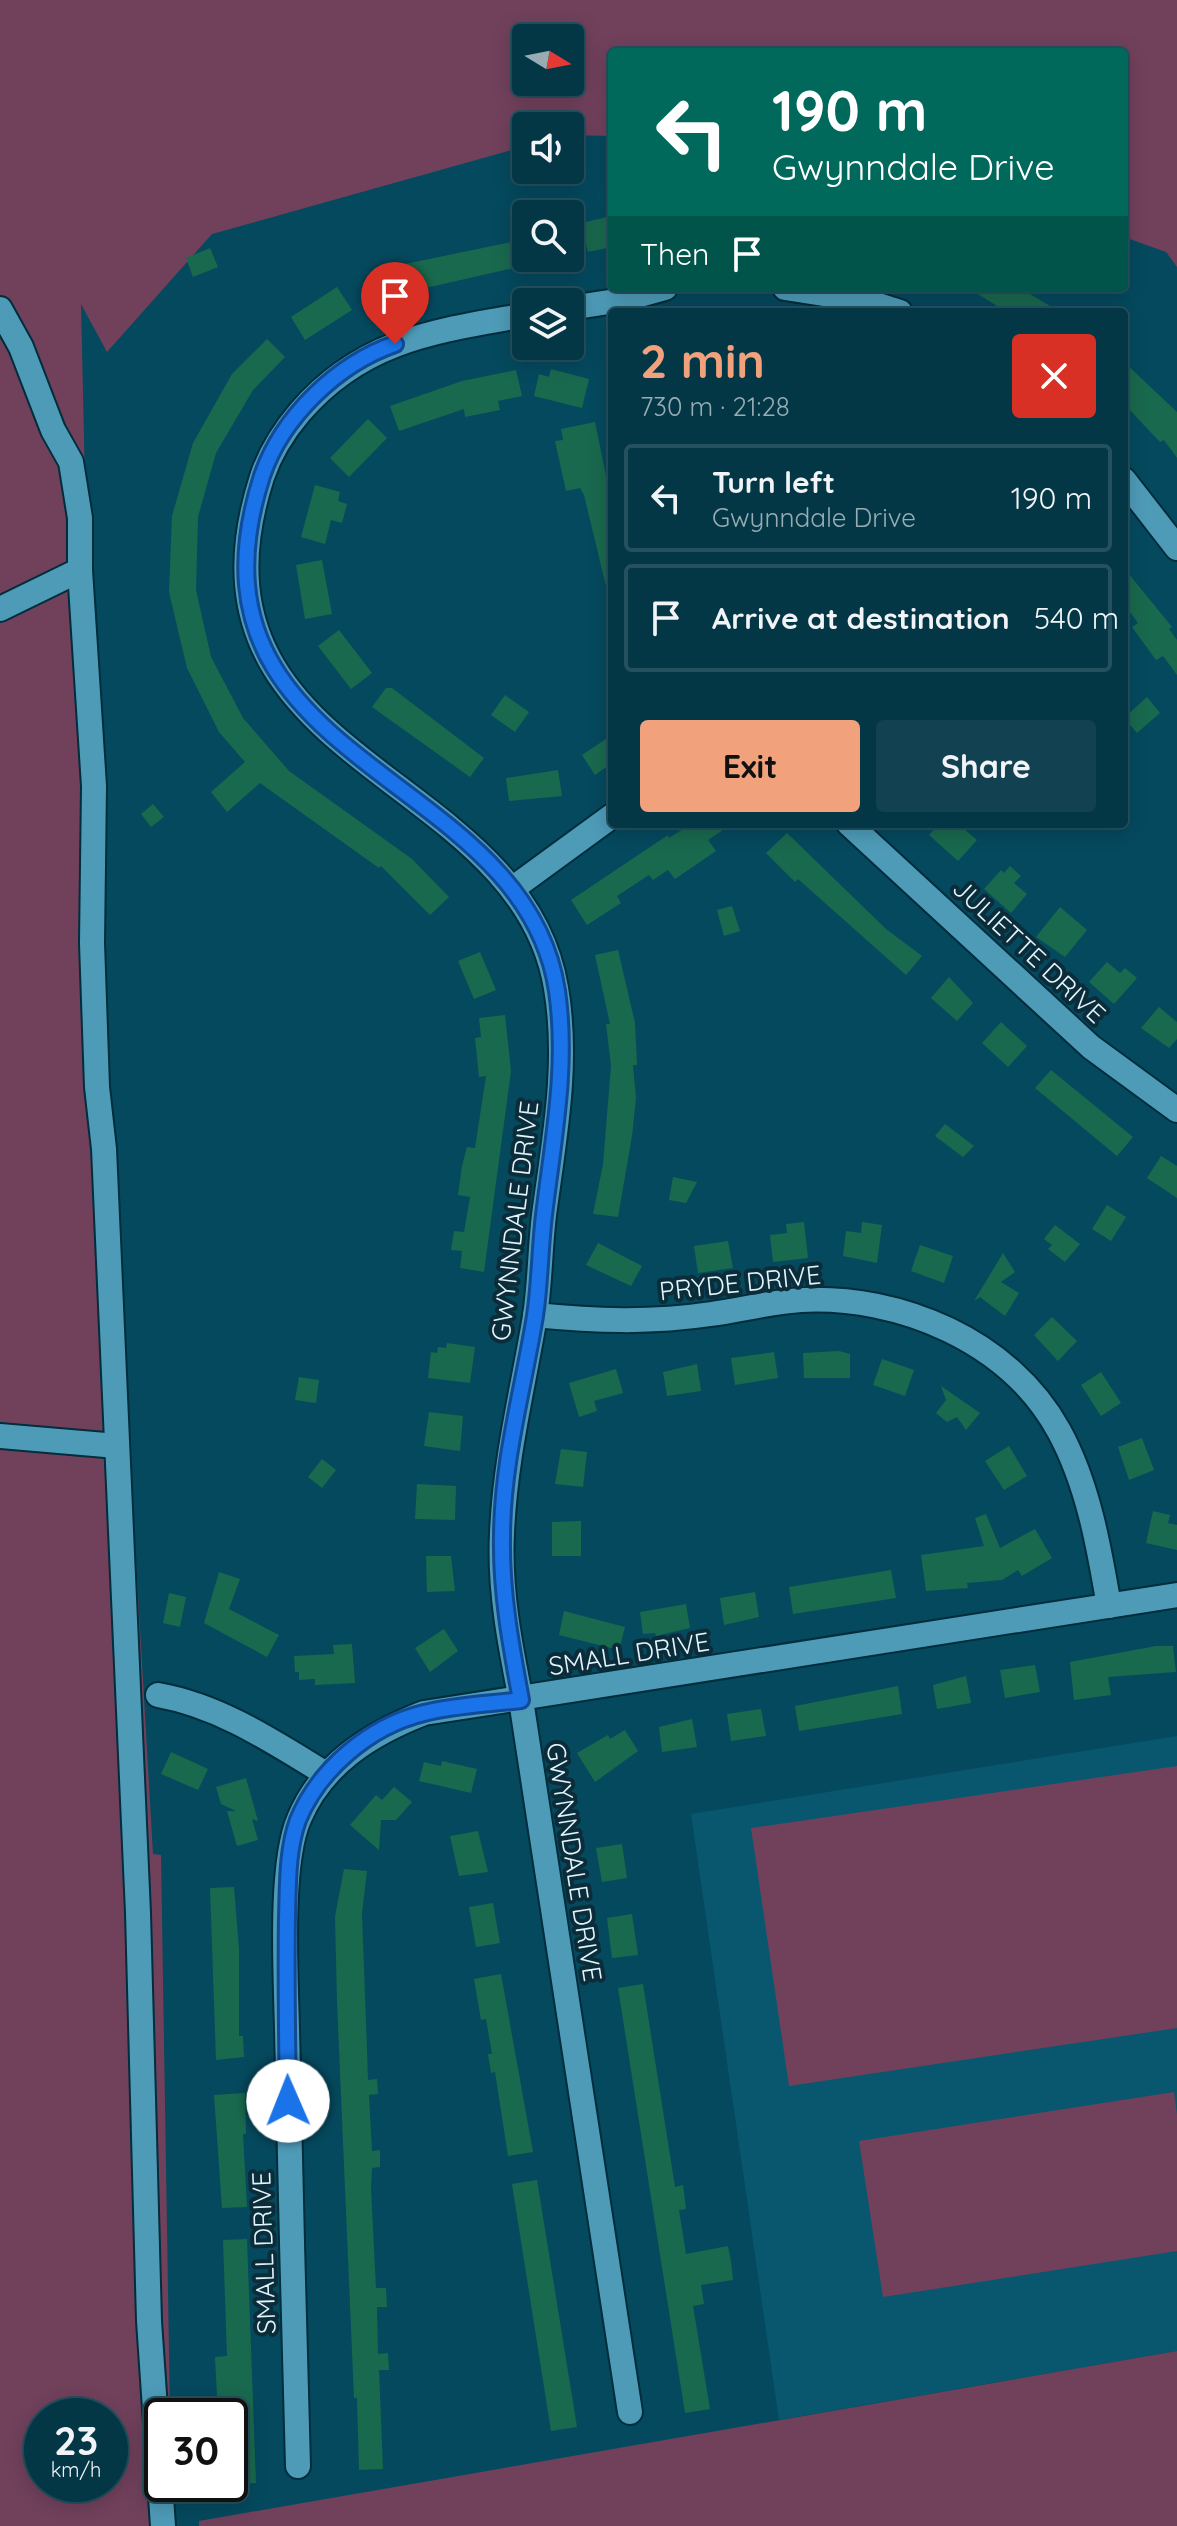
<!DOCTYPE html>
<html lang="en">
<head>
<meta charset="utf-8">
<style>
	:root { --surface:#043746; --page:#124251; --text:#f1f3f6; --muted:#97acb3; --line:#25515f; --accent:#f1a17c }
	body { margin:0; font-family:Quicksand,sans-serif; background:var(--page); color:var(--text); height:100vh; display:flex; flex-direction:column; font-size:30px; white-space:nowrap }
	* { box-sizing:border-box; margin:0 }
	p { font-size:26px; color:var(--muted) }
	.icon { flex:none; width:44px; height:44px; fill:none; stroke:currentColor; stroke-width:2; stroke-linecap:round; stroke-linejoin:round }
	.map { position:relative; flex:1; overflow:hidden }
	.panel { position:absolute; left:608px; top:308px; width:520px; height:520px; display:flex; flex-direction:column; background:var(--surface); border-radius:8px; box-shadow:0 4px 20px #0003,0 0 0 2px var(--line) }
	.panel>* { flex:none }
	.guide { position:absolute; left:608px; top:48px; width:520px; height:244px; border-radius:8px; box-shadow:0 4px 20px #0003,0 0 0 2px var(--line); background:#00695c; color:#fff; overflow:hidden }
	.needle { width:52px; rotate:100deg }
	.controls { position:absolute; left:512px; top:24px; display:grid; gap:16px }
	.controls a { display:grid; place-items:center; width:72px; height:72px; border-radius:8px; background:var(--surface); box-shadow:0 4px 20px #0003,0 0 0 2px var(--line); font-size:40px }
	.speed { position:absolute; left:24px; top:2398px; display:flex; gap:16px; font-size:40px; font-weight:700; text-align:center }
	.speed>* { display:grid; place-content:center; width:104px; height:104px; border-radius:50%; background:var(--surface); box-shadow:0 4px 20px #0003,0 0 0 2px var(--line); line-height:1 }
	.speed small { font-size:20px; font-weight:400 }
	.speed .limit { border:4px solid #111; border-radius:12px; background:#fff; color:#111 }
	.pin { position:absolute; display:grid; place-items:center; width:68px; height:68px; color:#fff; margin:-82px -34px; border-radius:50% 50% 50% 0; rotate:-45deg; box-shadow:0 0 8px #0007 }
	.pin .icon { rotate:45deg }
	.me { position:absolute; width:88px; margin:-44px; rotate:359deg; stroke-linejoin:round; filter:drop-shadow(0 0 6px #0008) }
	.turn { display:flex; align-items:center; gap:28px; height:168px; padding:0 32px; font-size:36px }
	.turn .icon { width:104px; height:104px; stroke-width:2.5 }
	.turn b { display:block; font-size:56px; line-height:68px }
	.then { display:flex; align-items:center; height:76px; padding:0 32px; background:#0003; gap:16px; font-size:30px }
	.round { display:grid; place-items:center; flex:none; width:84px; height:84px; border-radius:8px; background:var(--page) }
	.summary { display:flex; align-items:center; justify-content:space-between; height:136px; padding:0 32px }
	h1 { font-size:48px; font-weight:700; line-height:60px; color:var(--accent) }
	.action { display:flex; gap:16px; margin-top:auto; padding:16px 32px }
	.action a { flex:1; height:92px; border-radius:8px; background:var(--accent); color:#111; font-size:32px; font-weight:700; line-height:92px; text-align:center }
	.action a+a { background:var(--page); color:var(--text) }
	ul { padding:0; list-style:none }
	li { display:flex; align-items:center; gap:24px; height:108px; margin:0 16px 12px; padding:0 16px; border:4px solid var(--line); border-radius:8px }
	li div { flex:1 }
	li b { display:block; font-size:30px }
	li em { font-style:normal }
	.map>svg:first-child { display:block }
	.built { fill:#08576e }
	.green { fill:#71415c; fill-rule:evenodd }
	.building { fill:#19694e }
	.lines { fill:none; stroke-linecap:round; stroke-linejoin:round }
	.minor-casing { stroke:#012d3c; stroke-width:28 }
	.minor { stroke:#4e9bb8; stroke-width:24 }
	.route-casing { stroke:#114b97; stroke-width:20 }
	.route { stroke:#1a73e8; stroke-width:14 }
	.labels { text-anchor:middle; stroke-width:8; stroke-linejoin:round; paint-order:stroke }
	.street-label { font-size:26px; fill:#e0f5ff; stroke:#0b2c38 }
</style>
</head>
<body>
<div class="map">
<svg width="1177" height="2526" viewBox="0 0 1177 2526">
	<rect width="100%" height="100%" fill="#05495e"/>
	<polygon class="built" points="1177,1736 1177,2351 779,2420 691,1814"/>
	<g class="green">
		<path d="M0 0H1177V267L1166 252 1124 237V52H612V136L570 135V126H526V146L212 234 107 352 81 304 92 797 153 1854 161 1855 170 2416H162L165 2526H0ZM526 38H570V82H526ZM42 2416H110V2484H42Z"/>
		<polygon points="1177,1766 1177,2028 789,2086 751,1828"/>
		<polygon points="1174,2092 1177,2115 1177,2251 883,2297 859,2141"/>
		<polygon points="1177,2351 1177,2526 199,2526 199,2521"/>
	</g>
	<g class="building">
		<polygon points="612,216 612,247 588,252 581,223"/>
		<polygon points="526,239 526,265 382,298 376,270"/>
		<polygon points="210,248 218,267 193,277 186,258"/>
		<polygon points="337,287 352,310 305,340 291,317"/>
		<polygon points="968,288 1020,288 1060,312 1007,312"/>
		<polygon points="267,339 285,357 253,390 216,453 198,517 196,590 211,657 243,718 289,771 412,859 449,897 430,915 381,866 379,868 260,783 227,812 211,792 245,762 219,732 187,668 169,592 172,516 193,443 232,374"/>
		<polygon points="1124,362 1177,412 1177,458 1164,440 1160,442 1124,404"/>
		<polygon points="551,369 589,379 582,408 534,396 539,374 549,377"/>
		<polygon points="516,370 522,396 498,401 500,410 465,417 464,409 399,431 390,406 462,381"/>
		<polygon points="368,419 387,438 349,477 330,458"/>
		<polygon points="595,422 612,505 612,585 606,586 584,495 580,488 566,491 555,441 563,440 561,429"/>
		<polygon points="315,485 340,492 338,501 347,504 342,523 331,520 325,544 301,537"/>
		<polygon points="322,560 332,614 305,619 296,565"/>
		<polygon points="1124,568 1172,627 1169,629 1177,640 1177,675 1163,656 1156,660 1132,627 1138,623 1124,604"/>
		<polygon points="339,630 372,673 351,689 318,646"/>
		<polygon points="386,688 392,688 484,758 470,777 372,707"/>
		<polygon points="505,695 529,712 515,732 491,715"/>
		<polygon points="1147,697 1160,713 1137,733 1124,718"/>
		<polygon points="612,735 612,763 595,775 582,755"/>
		<polygon points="558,770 562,796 509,801 506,778"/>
		<polygon points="153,804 164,817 151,827 141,814"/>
		<polygon points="691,824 732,824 708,840 716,851 675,879 668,870 653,880 649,875 617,896 621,903 587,925 571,900 668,835 669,838"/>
		<polygon points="939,824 958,824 977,840 958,861 929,835"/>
		<polygon points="787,833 886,929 922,956 906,975 798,879 795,882 766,853"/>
		<polygon points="1010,866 1021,876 1014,883 1027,894 1011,913 984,889 1001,870 1004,873"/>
		<polygon points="732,906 740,931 724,936 717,910"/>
		<polygon points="1060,907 1087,930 1065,957 1036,937"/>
		<polygon points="618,950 635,1023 637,1065 633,1065 636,1098 632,1136 618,1217 593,1214 603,1164 611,1066 606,1024 610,1024 595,955"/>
		<polygon points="480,952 496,990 474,999 458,961"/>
		<polygon points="1107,962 1120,973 1125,968 1137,978 1114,1004 1089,982"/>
		<polygon points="949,977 973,1003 957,1021 931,998"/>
		<polygon points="1159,1007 1177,1022 1177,1039 1169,1048 1141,1028"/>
		<polygon points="505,1015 511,1071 484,1272 460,1268 462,1251 451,1250 454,1231 464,1232 470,1197 458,1195 462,1166 467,1147 475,1148 486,1076 479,1077 475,1038 481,1037 479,1018"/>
		<polygon points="1001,1022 1027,1046 1008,1067 982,1043"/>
		<polygon points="1051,1070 1133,1137 1117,1156 1035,1088"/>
		<polygon points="945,1124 974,1146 963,1157 935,1136"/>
		<polygon points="1161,1156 1177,1166 1177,1198 1147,1178"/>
		<polygon points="673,1177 697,1182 686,1203 669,1200"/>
		<polygon points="1107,1205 1126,1217 1111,1241 1092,1229"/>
		<polygon points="804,1222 808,1258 773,1262 770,1235 787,1233 786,1224"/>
		<polygon points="862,1222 882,1225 877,1263 843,1256 846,1231 861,1233"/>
		<polygon points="1055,1225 1080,1244 1065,1262 1048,1249 1052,1245 1044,1239"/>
		<polygon points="728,1241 733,1268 698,1273 694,1246"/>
		<polygon points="598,1243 642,1266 631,1286 586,1265"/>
		<polygon points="920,1245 953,1256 944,1283 911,1271"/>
		<polygon points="1003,1253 1015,1272 1001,1282 1019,1293 1005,1316 980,1297 974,1301"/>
		<polygon points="1052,1317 1077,1341 1058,1361 1034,1335"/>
		<polygon points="447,1343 475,1347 470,1383 428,1378 431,1352 437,1353 438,1347 446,1348"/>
		<polygon points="839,1351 850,1354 850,1378 804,1378 803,1353"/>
		<polygon points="774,1352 778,1378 735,1385 731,1358"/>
		<polygon points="882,1359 914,1370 905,1396 873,1385"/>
		<polygon points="697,1364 701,1391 667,1396 663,1372"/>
		<polygon points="616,1369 623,1393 594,1401 597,1411 579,1417 569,1383"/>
		<polygon points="1101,1372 1121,1403 1101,1416 1081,1385"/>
		<polygon points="299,1377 319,1380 316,1403 295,1400"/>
		<polygon points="941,1386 980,1413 966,1430 957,1417 947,1422 936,1413 946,1400"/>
		<polygon points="429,1412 463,1416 460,1451 424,1446"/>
		<polygon points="1142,1438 1154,1470 1129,1480 1118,1447"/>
		<polygon points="1009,1446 1027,1476 1004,1490 985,1461"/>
		<polygon points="561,1449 587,1452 583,1487 555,1484"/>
		<polygon points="322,1459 336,1470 322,1488 308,1477"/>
		<polygon points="417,1484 456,1486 455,1520 415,1519"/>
		<polygon points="1153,1511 1170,1515 1168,1523 1177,1525 1177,1550 1146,1543"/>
		<polygon points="986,1514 1000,1548 1035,1529 1052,1558 1022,1576 1018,1570 1002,1580 967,1583 968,1588 926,1591 921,1555 984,1546 975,1518"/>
		<polygon points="581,1521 581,1556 552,1556 552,1522"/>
		<polygon points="426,1556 451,1556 455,1591 427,1592"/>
		<polygon points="891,1570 896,1598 793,1614 789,1587"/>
		<polygon points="219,1572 240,1579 229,1609 279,1635 267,1657 204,1623"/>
		<polygon points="755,1592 759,1617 724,1625 720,1598"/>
		<polygon points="169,1593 186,1597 180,1627 163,1623"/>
		<polygon points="686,1604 690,1628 656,1636 655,1633 643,1634 640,1612"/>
		<polygon points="564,1611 625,1627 619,1650 559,1635"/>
		<polygon points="444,1629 458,1651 430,1672 415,1648"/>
		<polygon points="352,1644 355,1683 315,1685 315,1679 299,1680 299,1672 295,1672 294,1656 334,1654 333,1645"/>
		<polygon points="1156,1646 1173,1646 1176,1672 1108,1677 1111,1695 1074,1700 1070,1662"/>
		<polygon points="1035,1665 1040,1692 1005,1698 1000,1670"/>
		<polygon points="966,1676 971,1703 937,1709 933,1685"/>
		<polygon points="898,1686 902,1714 799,1731 795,1706"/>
		<polygon points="761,1709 766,1736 731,1741 727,1714"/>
		<polygon points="692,1719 697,1747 662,1752 659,1727"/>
		<polygon points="625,1730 638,1751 595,1782 577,1753 608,1735 610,1739"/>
		<polygon points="171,1752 208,1769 198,1790 161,1774"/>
		<polygon points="442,1761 477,1769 471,1793 419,1781 424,1762 441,1766"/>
		<polygon points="246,1778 258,1821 252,1819 258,1840 237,1846 227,1811 236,1811 221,1804 216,1787"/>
		<polygon points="394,1787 412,1802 396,1820 381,1820 379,1850 350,1825 376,1795 382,1800"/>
		<polygon points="478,1831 488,1872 459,1876 450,1836"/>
		<polygon points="622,1844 627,1878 602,1882 596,1848"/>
		<polygon points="344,1869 367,1871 362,1913 367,2050 368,2080 377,2079 378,2094 369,2095 372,2151 380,2150 380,2167 372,2168 371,2188 376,2288 386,2288 387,2307 377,2307 378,2354 388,2353 389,2370 379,2370 383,2469 359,2470 357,2398 354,2398 337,2002 335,1917"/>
		<polygon points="234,1887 239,1949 239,2036 243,2036 244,2057 216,2060 210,1888"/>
		<polygon points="493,1903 500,1943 476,1947 469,1907"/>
		<polygon points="632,1914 638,1955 612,1958 607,1918"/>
		<polygon points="501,1974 533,2152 508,2156 495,2072 491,2073 488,2054 492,2054 486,2019 481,2020 474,1979"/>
		<polygon points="643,1984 675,2187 683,2185 686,2209 679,2210 686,2254 728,2246 731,2261 733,2280 701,2285 704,2304 693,2306 710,2409 685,2413 618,1988"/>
		<polygon points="245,2093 246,2134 243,2134 247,2207 222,2208 214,2095"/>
		<polygon points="537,2180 577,2427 551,2431 512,2184"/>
		<polygon points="247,2239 256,2483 230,2484 230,2416 218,2416 215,2357 227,2356 223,2240"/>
	</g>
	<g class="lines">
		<defs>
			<g id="minor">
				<polyline points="785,288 862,300 900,312"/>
				<polyline points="570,308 622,300 665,288"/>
				<polyline points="0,309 21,347 53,430 71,462 80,518 80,570 0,609"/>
				<path d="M526 315C436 331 363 339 300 412 283 432 270 453 262 477 169 766 520 768 556 988 569 1064 554 1140 544 1215 540 1248 540 1283 535 1316 523 1388 505 1459 502 1533 499 1589 510 1645 521 1700L630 2412"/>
				<polyline points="1124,480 1177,548"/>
				<polyline points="80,570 94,786 92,943 97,1087 104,1149 138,1913 149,2321 163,2526"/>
				<polyline points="849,824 1091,1047 1177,1110"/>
				<polyline points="512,889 612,816"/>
				<path d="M535 1315C595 1321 651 1323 711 1314 740 1310 771 1302 801 1300 900 1295 1010 1341 1059 1431 1088 1484 1099 1547 1109 1606"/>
				<polyline points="0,1436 117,1446"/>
				<path d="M158 1695C220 1706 272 1741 326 1774"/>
				<path d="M298 2466C294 2321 290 2175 287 2030 286 1978 279 1865 299 1819 322 1764 370 1734 424 1713L1177 1595"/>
			</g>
		</defs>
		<use href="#minor" class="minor-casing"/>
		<use href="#minor" class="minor"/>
	</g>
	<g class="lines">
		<defs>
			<path id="route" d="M288 2101C287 2039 286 1978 287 1917 288 1886 287 1850 298 1820 319 1769 370 1726 424 1713 455 1705 489 1704 521 1700 511 1646 501 1593 502 1538 502 1462 523 1390 535 1316 540 1283 540 1248 544 1215 553 1140 568 1066 557 991 524 768 168 768 262 476 282 417 337 364 395 344"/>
		</defs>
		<use href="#route" class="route-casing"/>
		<use href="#route" class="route"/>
	</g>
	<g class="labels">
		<g class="street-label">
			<text transform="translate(1029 951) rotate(43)" y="9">JULIETTE DRIVE</text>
			<text transform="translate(515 1221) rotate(-83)" y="9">GWYNNDALE DRIVE</text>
			<text transform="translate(740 1283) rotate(-6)" y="9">PRYDE DRIVE</text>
			<text transform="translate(629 1654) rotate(-9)" y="9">SMALL DRIVE</text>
			<text transform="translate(574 1862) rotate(81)" y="9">GWYNNDALE DRIVE</text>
			<text transform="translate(264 2253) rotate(-92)" y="9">SMALL DRIVE</text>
		</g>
	</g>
</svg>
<div class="controls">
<a><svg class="needle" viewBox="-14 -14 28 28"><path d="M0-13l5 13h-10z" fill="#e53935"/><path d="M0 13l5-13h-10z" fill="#97acb3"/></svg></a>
<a><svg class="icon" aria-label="sound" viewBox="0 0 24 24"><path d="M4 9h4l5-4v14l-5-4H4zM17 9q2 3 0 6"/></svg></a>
<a><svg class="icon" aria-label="search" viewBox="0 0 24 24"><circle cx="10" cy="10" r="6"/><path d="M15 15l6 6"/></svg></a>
<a><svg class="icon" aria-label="layers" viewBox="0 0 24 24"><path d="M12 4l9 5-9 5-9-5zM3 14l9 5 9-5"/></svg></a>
</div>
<div class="speed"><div>23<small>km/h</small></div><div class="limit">30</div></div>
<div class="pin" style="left:395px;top:344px;background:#d93025"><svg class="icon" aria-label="arrive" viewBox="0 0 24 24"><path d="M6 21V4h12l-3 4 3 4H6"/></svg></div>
<svg class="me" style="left:288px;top:2101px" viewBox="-20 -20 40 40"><circle r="19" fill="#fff"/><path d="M0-13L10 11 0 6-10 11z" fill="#1a73e8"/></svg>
<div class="guide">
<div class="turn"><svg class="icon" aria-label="left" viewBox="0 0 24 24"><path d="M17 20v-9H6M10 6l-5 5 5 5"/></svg><div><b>190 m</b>Gwynndale Drive</div></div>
<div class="then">Then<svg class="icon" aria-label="arrive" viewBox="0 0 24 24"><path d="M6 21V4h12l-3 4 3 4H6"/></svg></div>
</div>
<section class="panel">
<div class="summary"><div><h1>2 min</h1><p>730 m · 21:28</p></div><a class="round" style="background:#d93025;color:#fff"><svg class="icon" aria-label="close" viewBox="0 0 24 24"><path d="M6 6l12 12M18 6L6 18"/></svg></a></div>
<ul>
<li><svg class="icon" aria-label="left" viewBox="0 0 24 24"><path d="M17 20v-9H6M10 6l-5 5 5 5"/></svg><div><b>Turn left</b><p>Gwynndale Drive</p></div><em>190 m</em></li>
<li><svg class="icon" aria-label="arrive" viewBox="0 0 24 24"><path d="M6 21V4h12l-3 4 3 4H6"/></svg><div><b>Arrive at destination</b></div><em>540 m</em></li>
</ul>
<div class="action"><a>Exit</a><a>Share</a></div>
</section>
</div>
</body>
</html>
